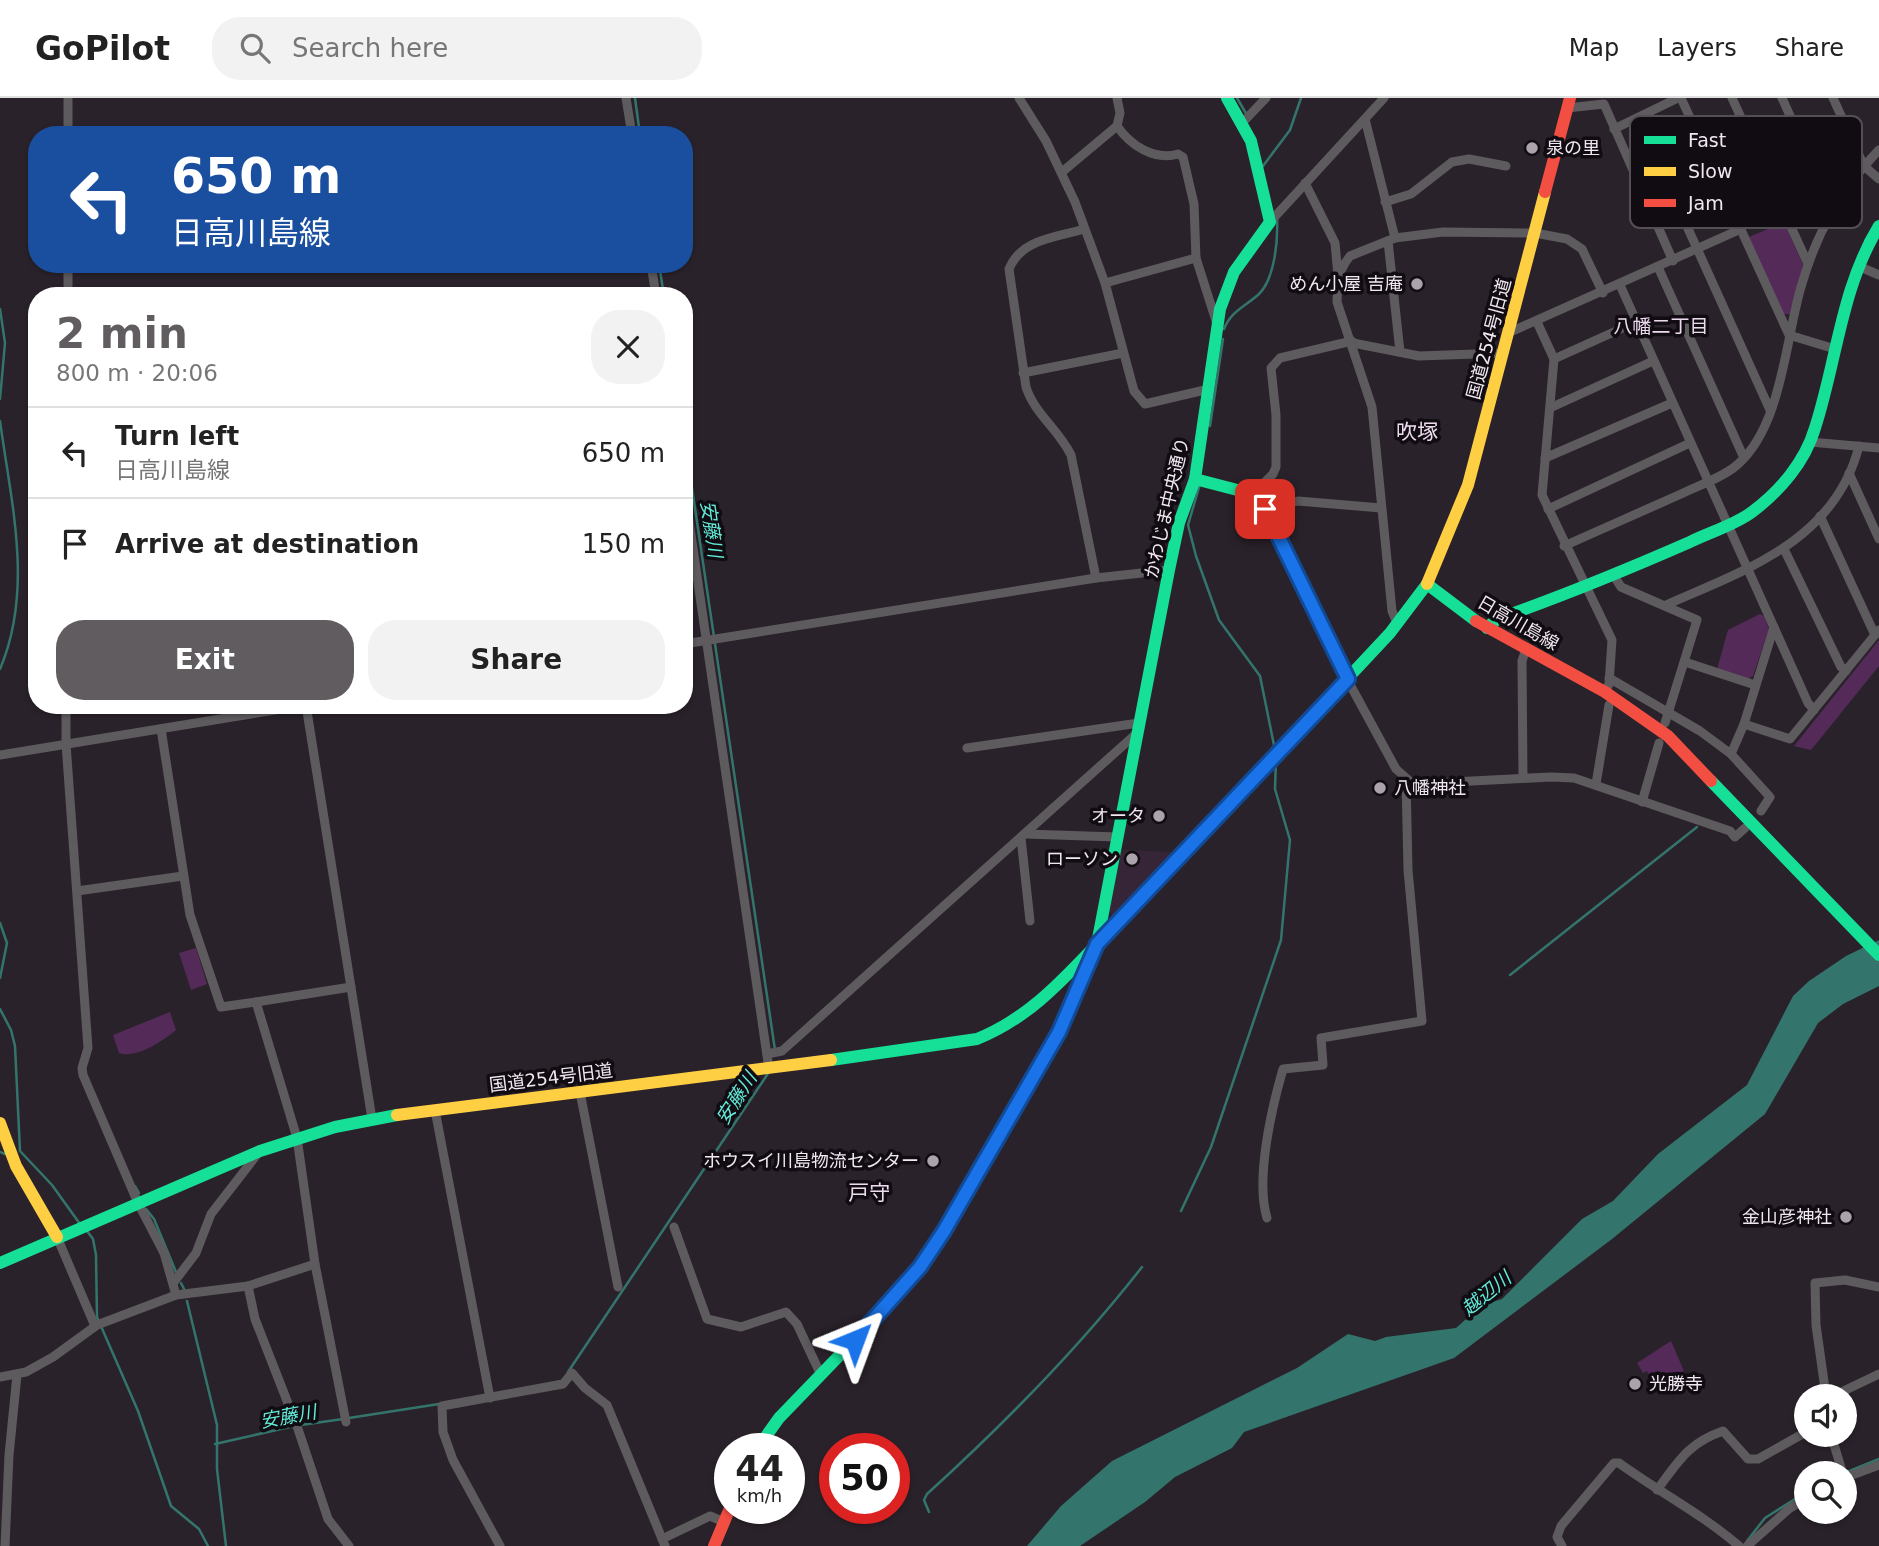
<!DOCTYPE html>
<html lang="en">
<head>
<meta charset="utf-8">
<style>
	:root { --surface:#fff; --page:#f2f2f2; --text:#222; --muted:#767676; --line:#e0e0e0; --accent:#605c60 }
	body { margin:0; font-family:"DejaVu Sans","Noto Sans JP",sans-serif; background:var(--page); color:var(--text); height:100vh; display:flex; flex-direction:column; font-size:26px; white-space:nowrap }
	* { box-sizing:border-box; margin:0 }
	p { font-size:23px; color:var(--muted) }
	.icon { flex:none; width:38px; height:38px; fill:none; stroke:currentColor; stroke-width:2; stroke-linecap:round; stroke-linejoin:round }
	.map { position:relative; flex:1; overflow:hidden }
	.side { position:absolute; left:28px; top:189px; width:665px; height:427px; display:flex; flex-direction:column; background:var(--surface); border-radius:28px; box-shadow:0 2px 5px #0004 }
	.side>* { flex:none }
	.hud { position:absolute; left:28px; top:28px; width:665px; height:147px; border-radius:28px; box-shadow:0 2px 5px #0004; background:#1a4fa0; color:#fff; overflow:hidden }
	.tools { position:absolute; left:1794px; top:1286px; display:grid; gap:14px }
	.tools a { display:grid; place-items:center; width:63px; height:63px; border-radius:50%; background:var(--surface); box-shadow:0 2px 5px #0004; font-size:35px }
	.speed { position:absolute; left:714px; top:1335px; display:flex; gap:14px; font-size:35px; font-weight:700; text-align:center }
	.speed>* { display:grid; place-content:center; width:91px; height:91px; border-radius:50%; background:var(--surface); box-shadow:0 2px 5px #0004; line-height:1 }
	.speed small { font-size:18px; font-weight:400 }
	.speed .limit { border:10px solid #d22; background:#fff; color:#111 }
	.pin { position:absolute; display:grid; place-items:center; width:60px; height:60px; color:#fff; margin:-30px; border-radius:14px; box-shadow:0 4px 10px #0006 }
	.me { position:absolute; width:77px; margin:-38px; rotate:44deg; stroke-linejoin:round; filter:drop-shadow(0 0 5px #0008) }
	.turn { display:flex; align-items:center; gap:24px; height:147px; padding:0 28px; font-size:32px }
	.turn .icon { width:91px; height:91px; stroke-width:2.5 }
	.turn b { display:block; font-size:49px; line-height:60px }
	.round { display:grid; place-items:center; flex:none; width:74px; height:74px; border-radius:28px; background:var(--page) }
	.summary { display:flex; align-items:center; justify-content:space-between; height:119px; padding:0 28px }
	h1 { font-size:42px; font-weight:700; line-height:52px; color:var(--accent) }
	.cta { display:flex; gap:14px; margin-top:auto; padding:14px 28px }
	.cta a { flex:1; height:80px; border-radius:28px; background:var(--accent); color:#fff; font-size:28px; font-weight:700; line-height:80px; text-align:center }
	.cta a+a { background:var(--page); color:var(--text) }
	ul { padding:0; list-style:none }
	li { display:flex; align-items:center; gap:21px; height:91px; padding:0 28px; border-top:2px solid var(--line) }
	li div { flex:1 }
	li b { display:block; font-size:26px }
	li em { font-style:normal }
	header { display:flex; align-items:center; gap:42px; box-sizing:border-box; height:98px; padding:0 35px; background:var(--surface); border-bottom:2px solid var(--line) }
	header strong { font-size:33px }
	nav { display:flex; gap:38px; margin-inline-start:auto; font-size:24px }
	.search { width:490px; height:63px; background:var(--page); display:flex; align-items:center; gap:18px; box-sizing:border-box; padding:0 24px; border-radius:28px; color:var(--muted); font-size:26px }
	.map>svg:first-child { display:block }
	.built { fill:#352537 }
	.green { fill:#542a59 }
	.water { fill:#33756c }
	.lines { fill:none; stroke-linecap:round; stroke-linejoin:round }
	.stream { stroke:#33756c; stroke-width:2.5 }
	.street { stroke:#5e5b5e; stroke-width:9 }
	.fast { stroke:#16e098; stroke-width:12 }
	.slow { stroke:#ffcf43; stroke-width:12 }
	.jam { stroke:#f24e42; stroke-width:12 }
	.route-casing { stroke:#114b97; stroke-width:18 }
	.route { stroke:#1a73e8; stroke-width:12 }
	.poi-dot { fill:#aba2ab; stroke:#110c12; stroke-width:2.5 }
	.labels { text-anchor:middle; stroke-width:7; stroke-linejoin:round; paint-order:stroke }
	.poi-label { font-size:18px; fill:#f0e7f1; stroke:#110c12; text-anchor:end }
	.street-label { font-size:18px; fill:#f0e7f1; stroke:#110c12 }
	.neighbourhood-label { font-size:19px; fill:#ecdbee; stroke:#110c12 }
	.water-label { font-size:19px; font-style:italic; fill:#61ecd9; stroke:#110c12 }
	.quarter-label { font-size:21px; fill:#ecdbee; stroke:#110c12 }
	.key { fill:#110c12; stroke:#544e55; stroke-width:2 }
	.key-label { font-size:19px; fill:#f0e7f1 }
</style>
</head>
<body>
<header>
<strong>GoPilot</strong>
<div class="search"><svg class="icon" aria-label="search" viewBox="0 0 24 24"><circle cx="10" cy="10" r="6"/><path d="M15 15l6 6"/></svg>Search here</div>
<nav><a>Map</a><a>Layers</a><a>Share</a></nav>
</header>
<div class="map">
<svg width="1879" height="1448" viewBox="0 0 1879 1448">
	<rect width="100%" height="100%" fill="#2a222a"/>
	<polygon class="built" points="1121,752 1174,754 1113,818 1109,813"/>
	<g class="green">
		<polygon points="1784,124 1803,167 1790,216 1783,216 1749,139"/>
		<polygon points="1760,516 1764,518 1769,531 1753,578 1748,581 1717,571 1728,532"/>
		<polygon points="1879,542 1879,568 1811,652 1794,648"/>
		<polygon points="196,850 207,886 191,892 179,855"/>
		<path d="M170 914 176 932C163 943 136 961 119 955L113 937Z"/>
		<polygon points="1671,1243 1684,1273 1653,1285 1647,1273 1643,1275 1637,1265"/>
	</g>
	<polygon class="water" points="1879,842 1879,888 1843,906 1818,925 1765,1016 1612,1141 1454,1260 1244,1334 1232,1350 1175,1379 1145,1404 1080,1448 1027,1448 1061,1408 1112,1363 1297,1270 1348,1236 1375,1243 1386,1239 1456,1230 1482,1207 1502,1201 1582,1121 1613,1103 1658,1056 1747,987 1793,898 1809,883 1846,858"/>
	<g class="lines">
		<g class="stream">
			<polyline points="635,0 640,37"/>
			<polyline points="1237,0 1247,17"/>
			<polyline points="1263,68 1290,32 1301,0"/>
			<polyline points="659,166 664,198"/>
			<polyline points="0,211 5,245 0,301"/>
			<path d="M1224 231C1231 213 1246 208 1259 196 1275 180 1278 142 1277 121"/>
			<path d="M0 323C11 405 34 491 0 571"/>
			<polyline points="1210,328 1223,241"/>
			<polyline points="684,336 775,952"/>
			<polyline points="1200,386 1188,427 1196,458 1219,522 1260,578 1275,652"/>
			<polyline points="0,825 7,845 0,880"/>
			<polyline points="1510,877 1697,729"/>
			<polyline points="0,911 11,932 15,948 20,1053 52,1087 80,1126"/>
			<polyline points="0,1054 5,1056"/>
			<polyline points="135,1088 139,1095"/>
			<polyline points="146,1111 154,1121 176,1174"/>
			<polyline points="1181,1113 1211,1049 1281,842 1290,742 1275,691 1276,662"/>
			<polyline points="87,1133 93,1141 96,1157 97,1219 138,1313 171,1408 199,1431 208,1448"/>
			<polyline points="181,1185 184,1191"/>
			<polyline points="187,1203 217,1327 217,1371 226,1448"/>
			<polyline points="568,1274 769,974"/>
			<polyline points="349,1320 439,1306"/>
			<polyline points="301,1327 343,1321"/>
			<polyline points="215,1346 294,1328"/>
			<polyline points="1847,1374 1879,1361"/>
			<path d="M929 1414 924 1402 927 1396C1004 1326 1078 1251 1142 1169"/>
			<polyline points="1747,1443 1765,1420 1806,1394"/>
		</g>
		<g class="street">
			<polyline points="626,0 632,37"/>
			<polyline points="1019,0 1046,43 1075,104 1105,185 1134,293 1145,306 1209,291"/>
			<path d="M1117 0 1120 15 1117 28C1130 47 1154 63 1178 56L1183 59 1194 106 1196 160 1217 226"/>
			<polyline points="1681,0 1789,237 1835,251"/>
			<polyline points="1732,0 1808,166"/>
			<polyline points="1782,0 1832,111"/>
			<polyline points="1833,0 1864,68 1879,81"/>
			<polyline points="1567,10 1604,6 1673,163"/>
			<polyline points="1638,20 1770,312"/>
			<polyline points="1365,21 1395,140"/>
			<polyline points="1244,23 1266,0"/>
			<polyline points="1614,31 1678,0"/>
			<polyline points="68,37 68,0"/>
			<polyline points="1712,67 1795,29"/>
			<polyline points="1062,74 1117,28"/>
			<polyline points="1305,85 1335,145 1338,178"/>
			<polyline points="1385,104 1411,96 1452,64 1469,61 1506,68"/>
			<polyline points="1270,124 1384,0"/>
			<path d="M1084 131C1055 140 1021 141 1009 171L1026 289C1034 315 1059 332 1071 357L1096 480"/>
			<polyline points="1388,143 1400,254"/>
			<polyline points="68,166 68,198"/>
			<polyline points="651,166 656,198"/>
			<polyline points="1858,168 1879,177"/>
			<polyline points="1658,169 1744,360"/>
			<polyline points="1105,185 1196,160"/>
			<polyline points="1620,187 1808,605 1814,612"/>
			<polyline points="1537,224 1554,261 1542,397 1612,542 1609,586 1605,594"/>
			<polyline points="1508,235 1741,131"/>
			<polyline points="1353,245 1419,258 1504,255"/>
			<polyline points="1554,261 1636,224"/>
			<polyline points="1023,275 1123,255"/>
			<polyline points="1550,310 1653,263"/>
			<polyline points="1810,344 1879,350"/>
			<polyline points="1545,360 1672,305"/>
			<polyline points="1849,375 1879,441"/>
			<polyline points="684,389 769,971"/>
			<polyline points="1251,398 1273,376 1276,369 1276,317 1271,270 1280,260 1352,243"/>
			<polyline points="1265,411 1298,403 1381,410"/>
			<polyline points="1548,411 1690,345"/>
			<polyline points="1820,418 1875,537"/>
			<path d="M1564 448C1603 431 1642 413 1681 396 1699 387 1722 380 1737 367 1782 328 1785 243 1801 189 1816 136 1840 92 1879 52"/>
			<polyline points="1784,451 1841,569 1846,573"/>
			<polyline points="1614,478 1621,489 1697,522 1665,625"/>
			<path d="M1666 507C1745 472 1835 443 1859 348"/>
			<polyline points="1397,525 1392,513 1372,309 1337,204 1338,178 1345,165 1350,158 1395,140 1443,134 1535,135 1567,141 1582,151 1603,195"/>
			<polyline points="684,546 1096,480 1169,472"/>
			<polyline points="1685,564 1755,587"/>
			<polyline points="1609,580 1700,633 1731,656 1770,699 1761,713"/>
			<polyline points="1347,581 1396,671 1413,686 1551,679 1574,680 1730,733 1735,739 1745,730"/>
			<polyline points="66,607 66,646 88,950 82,970 83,977 138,1105 164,1155 176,1197"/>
			<polyline points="306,607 372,1021"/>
			<polyline points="1744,626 1790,641 1879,532"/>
			<polyline points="161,631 190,817 221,909 256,904 297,1040 315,1166 346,1324"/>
			<polyline points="967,650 1139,625"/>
			<polyline points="1731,656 1744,626 1774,529"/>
			<polyline points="0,657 306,607"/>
			<polyline points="1523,680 1522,563 1526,551"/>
			<polyline points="1596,686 1609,607"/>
			<polyline points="1642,704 1659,645"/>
			<polyline points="1025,736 1118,739"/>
			<polyline points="1021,740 1030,823"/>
			<polyline points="77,793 183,778"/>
			<polyline points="256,904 351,889"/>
			<polyline points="767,956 782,953 1137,635"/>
			<polyline points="580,994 618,1189"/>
			<polyline points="435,1012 490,1300"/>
			<path d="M1267 1120C1255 1081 1272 1009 1283 971L1323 967 1321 940 1422 923 1408 772 1406 681"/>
			<polyline points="674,1129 707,1221 741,1229 786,1214 797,1226 821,1277"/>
			<polyline points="57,1139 95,1228"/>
			<polyline points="174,1184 196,1155 211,1116 259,1054"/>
			<polyline points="248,1188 255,1221 298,1331 328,1421 349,1448"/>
			<polyline points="0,1279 26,1274 53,1259 97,1227 176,1197 248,1188 315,1166"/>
			<polyline points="1826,1298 1816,1227 1815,1185 1845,1182 1879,1189"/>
			<polyline points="1833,1298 1879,1276"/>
			<polyline points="1831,1337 1843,1376"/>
			<polyline points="1844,1380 1879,1367"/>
			<path d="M1657 1392C1678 1364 1688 1345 1723 1333L1748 1361H1758L1806 1334"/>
			<polyline points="662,1441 710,1418 724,1424"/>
			<polyline points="5,1448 9,1357 17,1277"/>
			<polyline points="500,1448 453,1362 443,1334 442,1308 563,1286 572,1275 585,1290 607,1307 665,1448"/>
			<path d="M1562 1448 1557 1439 1561 1428 1614 1365H1619C1659 1394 1702 1416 1739 1448"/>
			<polyline points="1747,1448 1790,1410 1806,1401"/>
		</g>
		<g class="fast">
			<polyline points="1227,0 1251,43 1270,124 1234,174 1220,211 1195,381 1245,394 1265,411 1347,581 1390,535 1427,486 1476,523"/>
			<path d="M1487 530 1497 521C1563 498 1626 472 1690 444 1710 434 1735 427 1752 414 1780 393 1805 364 1815 330 1837 262 1841 190 1879 128"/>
			<polyline points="1711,683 1879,857"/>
			<polyline points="1097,846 1169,472 1179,425 1195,381"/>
			<path d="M831 962 977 941C1027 921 1061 884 1097 846"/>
			<polyline points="0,1165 260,1053 335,1029 397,1017"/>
			<polyline points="757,1351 779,1320 892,1203 944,1133 1060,934 1097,846 1183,755"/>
		</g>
		<g class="slow">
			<polyline points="1427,486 1468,387 1545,94"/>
			<polyline points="397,1017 831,962"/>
			<polyline points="0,1025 16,1068 57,1139"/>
		</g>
		<g class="jam">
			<polyline points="1545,94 1570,0"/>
			<polyline points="1476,523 1605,594 1668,638 1711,683"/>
			<polyline points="1183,755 1347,581"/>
			<polyline points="714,1448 730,1410"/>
		</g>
	</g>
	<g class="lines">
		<defs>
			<polyline id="route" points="855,1242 920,1169 944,1133 1059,934 1097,846 1348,581 1265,411"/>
		</defs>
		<use href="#route" class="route-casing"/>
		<use href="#route" class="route"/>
	</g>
	<g class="poi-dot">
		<circle cx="1532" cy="50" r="7"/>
		<circle cx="1417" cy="186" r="7"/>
		<circle cx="1380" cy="690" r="7"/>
		<circle cx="1159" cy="718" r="7"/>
		<circle cx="1132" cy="761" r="7"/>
		<circle cx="933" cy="1063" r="7"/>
		<circle cx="1846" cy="1119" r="7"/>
		<circle cx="1635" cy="1286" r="7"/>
	</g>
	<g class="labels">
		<g class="poi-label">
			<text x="1546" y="56" text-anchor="start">泉の里</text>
			<text x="1403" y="192">めん小屋 吉庵</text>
			<text x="1394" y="696" text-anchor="start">八幡神社</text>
			<text x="1145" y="724">オータ</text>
			<text x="1118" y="767">ローソン</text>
			<text x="919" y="1069">ホウスイ川島物流センター</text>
			<text x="1832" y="1125">金山彦神社</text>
			<text x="1649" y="1292" text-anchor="start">光勝寺</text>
		</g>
		<g class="street-label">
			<text transform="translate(1489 241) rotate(-75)" y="6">国道254号旧道</text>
			<text transform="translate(1167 410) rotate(-77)" y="6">かわじま中央通り</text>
			<text transform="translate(1518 525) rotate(30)" y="6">日高川島線</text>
			<text transform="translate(551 980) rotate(-7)" y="6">国道254号旧道</text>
		</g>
		<g class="neighbourhood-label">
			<text x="1661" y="235">八幡二丁目</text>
		</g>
		<g class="water-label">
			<text transform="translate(712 431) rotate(82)" y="7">安藤川</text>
			<text transform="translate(736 1000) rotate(-57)" y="7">安藤川</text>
			<text transform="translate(1486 1195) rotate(-39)" y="7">越辺川</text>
			<text transform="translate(288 1318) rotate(-10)" y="7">安藤川</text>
		</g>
		<g class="quarter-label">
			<text x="1417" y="341">吹塚</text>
			<text x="869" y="1102">戸守</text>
		</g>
	</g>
	<rect x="1630" y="18" width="232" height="112" rx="10" class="key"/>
	<rect x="1644" y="38" width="32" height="8" fill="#16e098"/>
	<rect x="1644" y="69" width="32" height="9" fill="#ffcf43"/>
	<rect x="1644" y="101" width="32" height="8" fill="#f24e42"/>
	<g class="key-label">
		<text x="1688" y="49">Fast</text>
		<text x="1688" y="80">Slow</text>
		<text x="1688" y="112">Jam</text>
	</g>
</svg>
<div class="tools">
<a><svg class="icon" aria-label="sound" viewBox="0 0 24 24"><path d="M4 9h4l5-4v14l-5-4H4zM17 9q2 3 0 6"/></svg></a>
<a><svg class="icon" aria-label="search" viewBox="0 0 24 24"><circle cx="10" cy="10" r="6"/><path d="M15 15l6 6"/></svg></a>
</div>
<div class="speed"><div>44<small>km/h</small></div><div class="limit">50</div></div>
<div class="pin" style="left:1265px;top:411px;background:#d93025"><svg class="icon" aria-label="arrive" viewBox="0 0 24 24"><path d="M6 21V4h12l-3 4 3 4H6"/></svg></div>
<svg class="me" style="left:855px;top:1242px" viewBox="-20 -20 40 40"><path d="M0-17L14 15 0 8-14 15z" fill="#1a73e8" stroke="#fff" stroke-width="4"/></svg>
<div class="hud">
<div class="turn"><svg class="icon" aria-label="left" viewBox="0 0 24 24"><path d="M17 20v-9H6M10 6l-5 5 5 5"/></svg><div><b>650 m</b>日高川島線</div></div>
</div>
<section class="side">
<div class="summary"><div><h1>2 min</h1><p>800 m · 20:06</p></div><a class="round"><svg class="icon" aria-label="close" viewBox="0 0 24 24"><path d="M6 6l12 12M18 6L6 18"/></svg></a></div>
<ul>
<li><svg class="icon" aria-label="left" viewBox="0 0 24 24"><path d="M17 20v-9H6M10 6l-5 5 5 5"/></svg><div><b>Turn left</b><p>日高川島線</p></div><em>650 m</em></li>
<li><svg class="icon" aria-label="arrive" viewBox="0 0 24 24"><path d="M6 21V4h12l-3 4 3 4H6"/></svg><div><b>Arrive at destination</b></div><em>150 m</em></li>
</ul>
<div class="cta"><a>Exit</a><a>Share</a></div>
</section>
</div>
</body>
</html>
